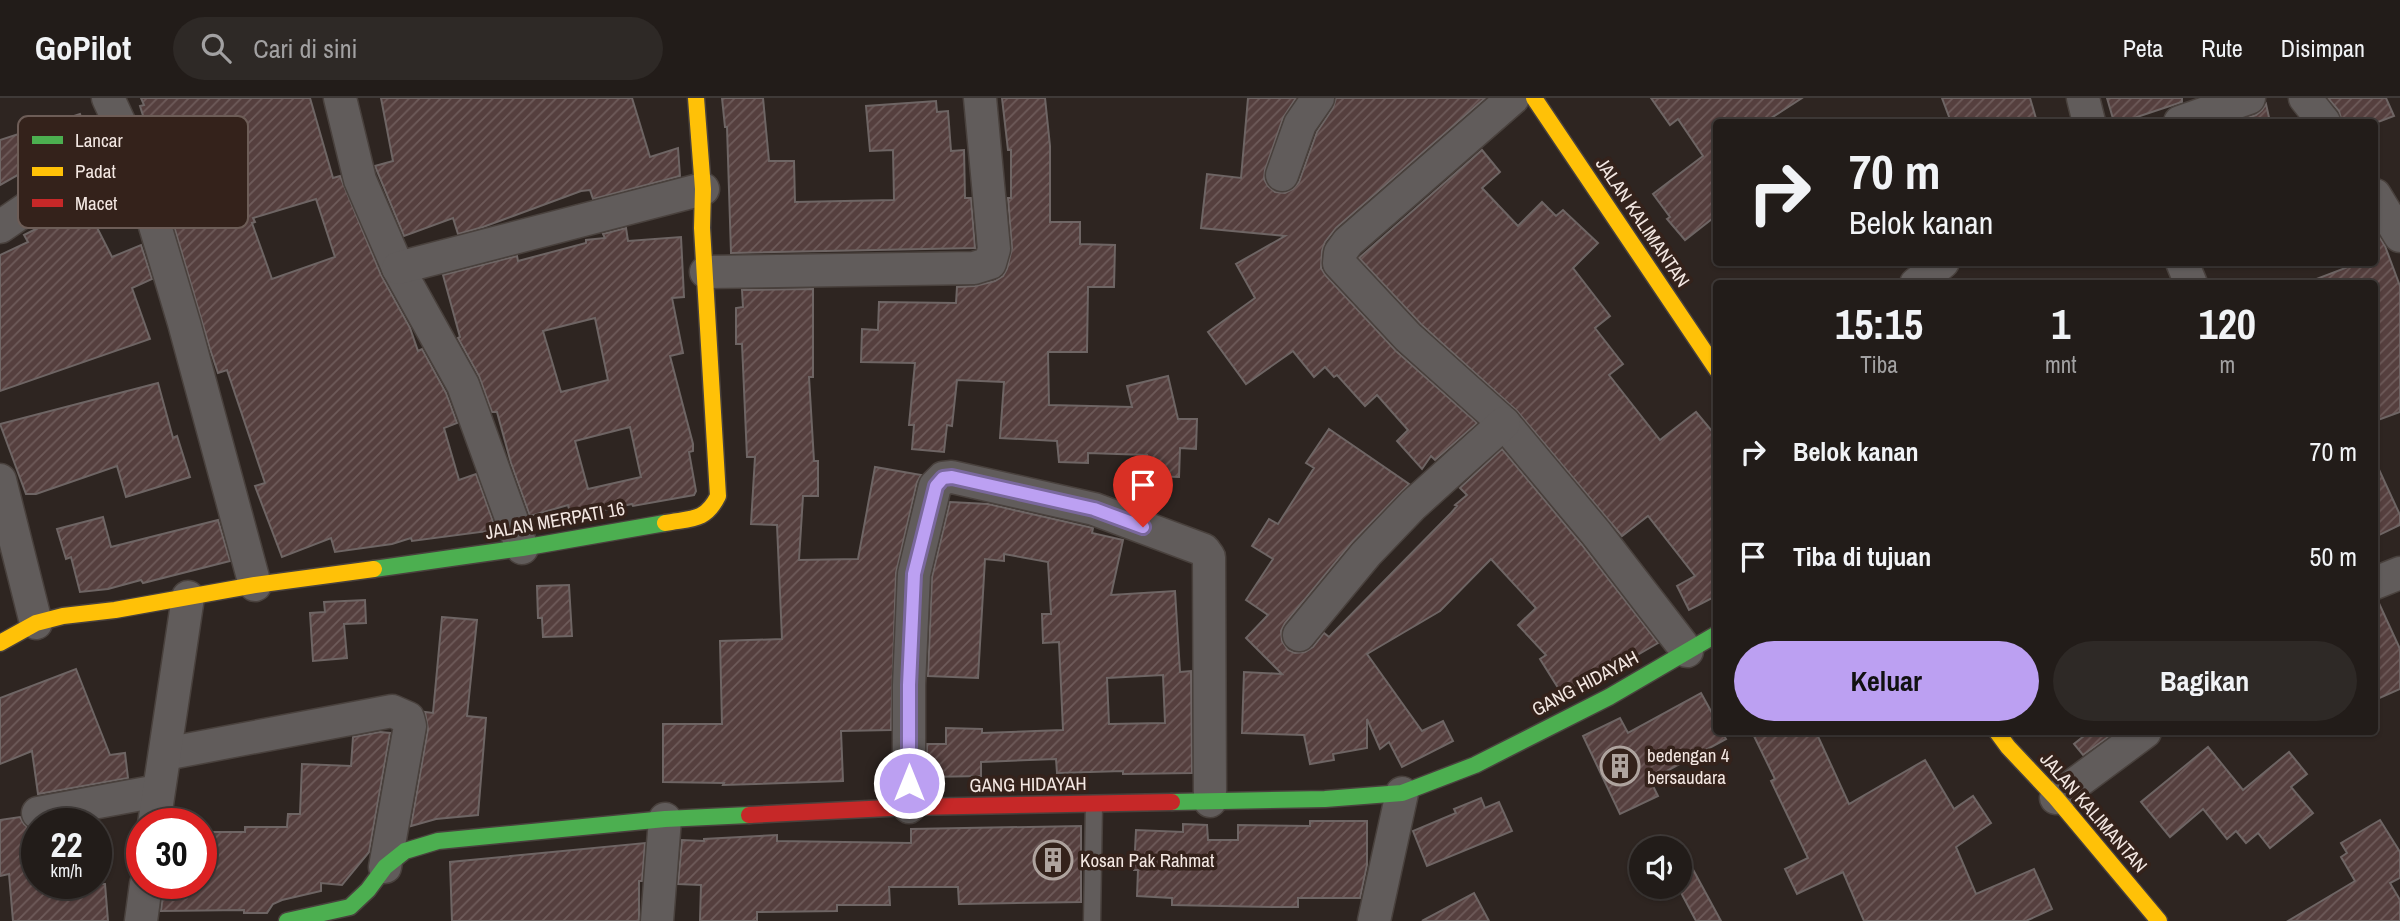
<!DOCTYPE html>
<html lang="id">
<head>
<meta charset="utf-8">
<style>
	:root { --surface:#221c19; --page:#2e2926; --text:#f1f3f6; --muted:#a2a1a2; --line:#3f3a38; --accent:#bca0f2 }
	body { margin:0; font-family:"Archivo Narrow",sans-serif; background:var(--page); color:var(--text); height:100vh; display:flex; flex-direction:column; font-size:26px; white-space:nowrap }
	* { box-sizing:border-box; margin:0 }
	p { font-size:23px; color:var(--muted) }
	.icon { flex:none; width:38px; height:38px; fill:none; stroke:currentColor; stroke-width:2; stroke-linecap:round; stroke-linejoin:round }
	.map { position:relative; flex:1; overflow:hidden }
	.drawer { position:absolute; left:1713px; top:182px; width:665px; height:455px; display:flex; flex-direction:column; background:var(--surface); border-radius:7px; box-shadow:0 2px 5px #0004,0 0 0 2px var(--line) }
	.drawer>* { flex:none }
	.hud { position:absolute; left:1713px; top:21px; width:665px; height:147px; border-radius:7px; box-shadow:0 2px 5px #0004,0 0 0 2px var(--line); background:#221c19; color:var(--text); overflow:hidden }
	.fabs { position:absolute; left:1629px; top:738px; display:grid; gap:14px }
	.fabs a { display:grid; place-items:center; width:63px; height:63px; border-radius:50%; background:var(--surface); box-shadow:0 2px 5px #0004,0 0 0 2px var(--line); font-size:35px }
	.speed { position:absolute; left:21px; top:710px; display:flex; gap:14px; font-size:35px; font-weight:700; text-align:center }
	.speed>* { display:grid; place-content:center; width:91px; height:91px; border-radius:50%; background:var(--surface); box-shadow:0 2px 5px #0004,0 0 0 2px var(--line); line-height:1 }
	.speed small { font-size:18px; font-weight:400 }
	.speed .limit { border:10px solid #d22; background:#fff; color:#111 }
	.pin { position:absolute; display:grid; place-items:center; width:60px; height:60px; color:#fff; margin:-72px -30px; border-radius:50% 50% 50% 0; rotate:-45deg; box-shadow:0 0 7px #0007 }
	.pin .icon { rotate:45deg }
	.me { position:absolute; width:77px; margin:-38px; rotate:0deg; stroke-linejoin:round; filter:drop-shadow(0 0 5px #0008) }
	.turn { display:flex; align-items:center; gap:24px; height:147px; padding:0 21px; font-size:32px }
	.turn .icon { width:91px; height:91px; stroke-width:2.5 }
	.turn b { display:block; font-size:49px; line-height:60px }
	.eta { display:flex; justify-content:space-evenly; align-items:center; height:119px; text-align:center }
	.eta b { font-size:42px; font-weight:700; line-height:49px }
	.cta { display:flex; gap:14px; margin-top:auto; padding:14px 21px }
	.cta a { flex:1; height:80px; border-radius:42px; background:var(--accent); color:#111; font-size:28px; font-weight:700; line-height:80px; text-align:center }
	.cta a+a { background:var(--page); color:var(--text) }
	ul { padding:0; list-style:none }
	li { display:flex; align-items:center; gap:21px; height:105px; padding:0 21px }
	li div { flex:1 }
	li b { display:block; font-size:26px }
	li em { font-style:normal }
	header { display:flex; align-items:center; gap:42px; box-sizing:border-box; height:98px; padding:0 35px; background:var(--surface); border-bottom:2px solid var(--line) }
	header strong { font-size:33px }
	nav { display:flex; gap:38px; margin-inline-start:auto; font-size:24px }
	.search { width:490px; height:63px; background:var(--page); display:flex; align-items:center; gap:18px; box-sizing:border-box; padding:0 24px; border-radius:38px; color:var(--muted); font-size:26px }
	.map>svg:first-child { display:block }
	.building { fill:url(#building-hatch); stroke:#6e6564; stroke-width:2; fill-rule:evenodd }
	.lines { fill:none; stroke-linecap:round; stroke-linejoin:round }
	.lane-casing { stroke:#49413d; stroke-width:19 }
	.street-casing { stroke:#49413d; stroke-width:35 }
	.fast-casing { stroke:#49413d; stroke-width:19 }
	.slow-casing { stroke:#49413d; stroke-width:19 }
	.jam-casing { stroke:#49413d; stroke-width:19 }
	.lane { stroke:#615c5b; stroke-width:16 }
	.street { stroke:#615c5b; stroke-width:32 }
	.fast { stroke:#4caf50; stroke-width:16 }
	.slow { stroke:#ffc107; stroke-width:16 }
	.jam { stroke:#c62828; stroke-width:16 }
	.route-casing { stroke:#7a689d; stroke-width:18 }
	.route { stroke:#bca0f2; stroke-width:12 }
	.labels { text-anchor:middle; stroke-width:7; stroke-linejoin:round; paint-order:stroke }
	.street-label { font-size:19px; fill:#f3e7e2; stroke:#34221b }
	.poi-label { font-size:19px; fill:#f3e7e2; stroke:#34221b; text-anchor:start }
	.key { fill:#34221b; stroke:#6d5d57; stroke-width:2 }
	.key-label { font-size:19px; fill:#f3e7e2 }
</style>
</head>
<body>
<header>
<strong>GoPilot</strong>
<div class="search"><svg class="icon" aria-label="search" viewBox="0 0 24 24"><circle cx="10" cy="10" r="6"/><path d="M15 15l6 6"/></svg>Cari di sini</div>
<nav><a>Peta</a><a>Rute</a><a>Disimpan</a></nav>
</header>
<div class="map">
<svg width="2400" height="823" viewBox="0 0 2400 823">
	<defs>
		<pattern id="building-hatch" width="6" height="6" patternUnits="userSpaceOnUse" patternTransform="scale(1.75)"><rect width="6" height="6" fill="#553f3e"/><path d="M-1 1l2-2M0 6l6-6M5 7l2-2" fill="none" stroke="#6e5b5a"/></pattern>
	</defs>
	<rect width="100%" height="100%" fill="#2e2521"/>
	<g class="building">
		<path d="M141 0H310L333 80 340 78 381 177 410 230 418 253 422 251 446 295 457 325 444 330 459 382 476 376 496 432 412 443 411 440 392 446 335 454 331 440 282 459 255 388 265 385 227 272 218 275 210 251 164 94 167 93 160 69 208 44 199 23 150 40 140 8 144 7ZM316 101 335 159 272 181 252 125 255 124 253 120Z"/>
		<polygon points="381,0 632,0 650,59 678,50 680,78 593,101 590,92 581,93 483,129 458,136 453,120 404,138 375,68 393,63"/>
		<polygon points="722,0 763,0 769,63 794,63 795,104 894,102 893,52 870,53 866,8 936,3 937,14 948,13 951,53 964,52 965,100 971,100 975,150 731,155 727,29 725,29"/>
		<polygon points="1002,0 1045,0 1050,48 1050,124 1080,124 1080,146 1115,147 1114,189 1088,189 1087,254 1048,254 1049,307 1132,309 1127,288 1168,278 1178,321 1197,321 1196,351 1180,350 1179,379 1146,378 1147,357 1088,355 1088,365 1059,364 1057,343 1000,340 1004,284 957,282 952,328 947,327 944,354 912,351 914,327 909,327 915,265 861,264 862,231 878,232 879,204 956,205 957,189 975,188 995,183 1003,178 1007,171 1012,150 1008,100 1011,100 1011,52 1008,52"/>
		<polygon points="1248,0 1296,0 1283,20 1265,72 1264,81 1268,88 1275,94 1285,95 1293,91 1299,84 1317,34 1333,10 1336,0 1485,0 1336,130 1325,144 1322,153 1321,170 1326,178 1396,253 1477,325 1435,362 1431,358 1422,371 1397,343 1408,332 1377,297 1365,308 1337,277 1334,279 1325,269 1314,279 1293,253 1246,286 1208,234 1255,200 1236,166 1285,138 1201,130 1207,76 1241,80"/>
		<polygon points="1651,0 1802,0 1765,24 1717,24 1717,117 1685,142 1667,121 1670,119 1653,96 1703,58 1678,21 1670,27"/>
		<polygon points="1942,0 2030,0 2037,24 1951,24"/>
		<polygon points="2107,0 2182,0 2182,4 2122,24 2114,24"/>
		<polygon points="2328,0 2386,0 2394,18 2378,24 2342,24 2339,13"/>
		<polygon points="2266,6 2270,24 2234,24 2256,17 2262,12"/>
		<polygon points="80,16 93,54 45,76 41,64 0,87 0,42"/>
		<polygon points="1482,52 1500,74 1482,90 1518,128 1542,104 1556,118 1563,112 1598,145 1573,170 1610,218 1595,230 1623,266 1609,277 1660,342 1696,314 1717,339 1717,506 1712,500 1689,512 1677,488 1695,478 1648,418 1622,438 1517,313 1421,226 1359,160"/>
		<polygon points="85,106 112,159 141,147 152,181 132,190 150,241 0,293 0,157 28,144 24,137"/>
		<path d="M626 130 628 143 681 139 684 199 672 200 683 255 670 258 693 346V353L689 354 696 393 694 397 633 408 632 406 571 419 568 407 530 418 511 365 497 314H492L479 278 458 240 460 239 443 177 517 158 518 163 586 145V142L605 140 603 136ZM595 220 608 282 561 294 543 233ZM630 329 641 379 588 391 575 343Z"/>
		<polygon points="2375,132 2385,148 2400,188 2400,314 2375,323 2375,186 2312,186 2311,183 2361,164 2375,164"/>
		<polygon points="813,191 813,279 809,279 814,363 818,363 818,398 803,398 799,462 858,461 875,369 921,377 917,384 896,475 891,632 841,633 843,683 723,687 724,685 663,684 663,626 722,626 720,543 782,541 777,427 751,426 755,359 747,359 742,246 736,246 736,210 743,209 742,192"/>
		<polygon points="158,285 173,340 177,338 190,379 126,399 117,368 36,396 26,396 0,326"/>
		<polygon points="1329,331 1409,386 1353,443 1285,525 1281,533 1282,543 1288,552 1295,555 1305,554 1313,549 1324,535 1329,539 1451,415 1457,408 1455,407 1467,397 1460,390 1502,351 1582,447 1658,545 1627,563 1623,558 1562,596 1540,561 1546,557 1518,527 1536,510 1491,461 1440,513 1367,556 1422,633 1443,623 1453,643 1402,669 1389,644 1380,651 1367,621 1367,650 1333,656 1334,662 1310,666 1304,637 1242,635 1244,574 1282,576 1246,540 1268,517 1246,502 1273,461 1252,448 1269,421 1278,426 1314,370 1306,365"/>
		<polygon points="2375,363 2400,417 2400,427 2375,439"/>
		<path d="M950 404 988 406 1093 430 1092 435 1123 442 1111 497 1175 493 1180 574 1191 573 1192 675 1123 676V673L1057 675 1056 661 981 664V678L927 679V646H946V630L982 631V635L1063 632 1059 544 1043 545 1042 516H1051L1048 464 1004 456V463L985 461 978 580 928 578 932 479ZM1163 577 1165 625 1109 626 1107 580Z"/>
		<polygon points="103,419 111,449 218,422 230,463 143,485 141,482 108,491 80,494 71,459 66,461 57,431"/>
		<polygon points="569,487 572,538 543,539 542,520 538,520 537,488"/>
		<polygon points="365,502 366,525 344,526 347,560 313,563 310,515 325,514 324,504"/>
		<polygon points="2375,503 2378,503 2400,551 2400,591 2375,602"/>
		<polygon points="442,519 477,522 467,618 486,620 478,717 436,721 411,728 428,631 425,614 433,615"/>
		<polygon points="76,571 110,657 125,655 128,680 38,696 32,653 0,666 0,600"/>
		<polygon points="1701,595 1717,624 1717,634 1722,634 1726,641 1650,682 1658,698 1620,716 1583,638 1620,620 1628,635"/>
		<polygon points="380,634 390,635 369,754 342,787 321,785 321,793 282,802 273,806 267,815 244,815 244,812 161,813 164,786 201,786 201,734 245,734 245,729 287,729 288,716 300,716 302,666 351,668 353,639"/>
		<polygon points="1752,634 1816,634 1849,706 1925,662 1954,711 1973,698 1991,725 1956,749 1976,796 2034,771 2052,811 2026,823 1864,823 1843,774 1797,796 1785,771 1808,760 1771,683 1775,681"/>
		<polygon points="2089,634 2115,634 2083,657 2074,646"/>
		<polygon points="2208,649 2243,692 2289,654 2307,676 2291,689 2313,715 2270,750 2258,735 2246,745 2236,733 2227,741 2203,711 2170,739 2141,704"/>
		<polygon points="1481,700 1485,710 1499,704 1512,733 1427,768 1413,733 1456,715 1454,711"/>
		<polygon points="20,719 24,726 30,731 37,786 105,786 108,823 13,823 9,776 0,778 0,722"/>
		<polygon points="2380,722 2400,754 2400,780 2390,785 2400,802 2400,823 2288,823 2355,783 2341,759 2347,755 2341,745"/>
		<polygon points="1310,723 1367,723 1367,767 1360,800 1298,800 1298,809 1275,809 1172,807 1172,800 1137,798 1138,772 1134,772 1136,732 1183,734 1183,726 1207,727 1208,742 1238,742 1238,727 1310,728"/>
		<polygon points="1081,728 1081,804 959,806 958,789 889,789 890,807 837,807 837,813 757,814 757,823 700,823 701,787 678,786 682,742 704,743 704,741 777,737 777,743 911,745 911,731"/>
		<polygon points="1677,742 1721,823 1696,823 1678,789 1680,789 1680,751 1660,751"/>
		<polygon points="645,745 642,783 639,783 639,823 452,823 450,764"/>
		<polygon points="1474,795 1489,823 1422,823"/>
	</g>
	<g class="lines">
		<defs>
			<polyline id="lane" points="1092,823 1094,706"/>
			<g id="street">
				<polyline points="340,0 360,82 398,170 463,287 522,450"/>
				<polyline points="1513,0 1348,144 1340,155 1339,165 1408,239 1504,325 1596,435 1687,553"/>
				<polyline points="2083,0 2089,24"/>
				<polyline points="2305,0 2324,24"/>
				<polyline points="2180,24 2249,0"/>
				<polyline points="133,54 184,225 255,487"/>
				<polyline points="1282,77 1300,26 1318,0"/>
				<polyline points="2375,97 2400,138"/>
				<polyline points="0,129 45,98 133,54 108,0"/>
				<polyline points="2182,164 2191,186"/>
				<polyline points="398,170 703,91"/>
				<polyline points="706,174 974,170 990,165 994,151 980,0"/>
				<polyline points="1916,186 1943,164"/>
				<polyline points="0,382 36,525"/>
				<polyline points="2375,485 2400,475"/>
				<polyline points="1299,537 1366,456 1413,407 1504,325"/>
				<polyline points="165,656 392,613 408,620 410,628 385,769"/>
				<polyline points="2056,700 2145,634"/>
				<polyline points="909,709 909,587 914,476 935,388 943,380 952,379 1094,411 1204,452 1209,459 1210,703"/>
				<polyline points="38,715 158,693"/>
				<polyline points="154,726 188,499"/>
				<polyline points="141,823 146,786"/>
				<polyline points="657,823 665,721"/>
				<polyline points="1374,823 1402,695"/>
			</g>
			<g id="fast">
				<polyline points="374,471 522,450 665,425"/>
				<polyline points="1172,704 1325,701 1402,695 1475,667 1609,599 1717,536"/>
				<polyline points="287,823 350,809 368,792 385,769 405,753 438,743 665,721 749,717"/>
			</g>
			<g id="slow">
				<polyline points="1534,0 1717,272"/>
				<path d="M665 425C691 420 705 424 718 398L702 130 703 91 696 0"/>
				<polyline points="0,545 36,525 63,518 115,512 255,487 374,471"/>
				<polyline points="1997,634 2008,649 2056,700 2159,823"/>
			</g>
			<polyline id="jam" points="749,717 909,709 1172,704"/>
		</defs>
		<use href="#lane" class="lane-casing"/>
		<use href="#street" class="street-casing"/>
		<use href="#fast" class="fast-casing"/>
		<use href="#slow" class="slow-casing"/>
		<use href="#jam" class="jam-casing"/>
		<use href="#lane" class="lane"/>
		<use href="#street" class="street"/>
		<use href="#fast" class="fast"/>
		<use href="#slow" class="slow"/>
		<use href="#jam" class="jam"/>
	</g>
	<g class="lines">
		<defs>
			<polyline id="route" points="909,685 909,587 914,476 936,388 943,380 952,379 1094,411 1143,429"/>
		</defs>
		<use href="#route" class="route-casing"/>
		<use href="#route" class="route"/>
	</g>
	<defs>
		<symbol id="building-ring" viewBox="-11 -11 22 22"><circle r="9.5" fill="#34221b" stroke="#aea39e" stroke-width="1.5"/><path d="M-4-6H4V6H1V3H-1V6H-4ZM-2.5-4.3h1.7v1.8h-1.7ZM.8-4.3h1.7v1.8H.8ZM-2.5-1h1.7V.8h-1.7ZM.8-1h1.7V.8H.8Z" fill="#aea39e"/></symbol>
	</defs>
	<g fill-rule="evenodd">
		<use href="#building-ring" x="1598" y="646" width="44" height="44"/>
		<use href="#building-ring" x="1031" y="740" width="44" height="44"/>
	</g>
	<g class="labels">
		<g class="street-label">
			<text transform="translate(1643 124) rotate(56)" y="7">JALAN KALIMANTAN</text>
			<text transform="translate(555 422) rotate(-10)" y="7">JALAN MERPATI 16</text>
			<text transform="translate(1585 585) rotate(-28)" y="7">GANG HIDAYAH</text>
			<text transform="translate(1028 686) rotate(-1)" y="7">GANG HIDAYAH</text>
			<text transform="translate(2094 714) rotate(49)" y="7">JALAN KALIMANTAN</text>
		</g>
		<g class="poi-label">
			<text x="1647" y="664">bedengan 4<tspan x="1647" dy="22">bersaudara</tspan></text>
			<text x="1080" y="769">Kosan Pak Rahmat</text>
		</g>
	</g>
	<rect x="18" y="18" width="230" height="112" rx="10" class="key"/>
	<rect x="32" y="38" width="31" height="8" fill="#4caf50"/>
	<rect x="32" y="69" width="31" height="9" fill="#ffc107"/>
	<rect x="32" y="101" width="31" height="8" fill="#c62828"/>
	<g class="key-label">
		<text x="75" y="49">Lancar</text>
		<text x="75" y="80">Padat</text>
		<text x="75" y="112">Macet</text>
	</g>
</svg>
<div class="fabs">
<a><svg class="icon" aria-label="sound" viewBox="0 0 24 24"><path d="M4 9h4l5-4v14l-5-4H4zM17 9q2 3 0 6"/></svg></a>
</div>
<div class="speed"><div>22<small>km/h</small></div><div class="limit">30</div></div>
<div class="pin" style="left:1143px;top:429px;background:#d93025"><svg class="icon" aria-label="arrive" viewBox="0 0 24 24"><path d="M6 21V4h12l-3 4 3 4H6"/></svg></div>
<svg class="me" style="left:909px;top:685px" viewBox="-20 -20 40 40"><circle r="17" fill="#bca0f2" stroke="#fff" stroke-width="3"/><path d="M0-11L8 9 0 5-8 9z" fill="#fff"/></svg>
<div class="hud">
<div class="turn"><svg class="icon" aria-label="right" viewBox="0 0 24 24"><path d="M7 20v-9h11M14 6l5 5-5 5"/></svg><div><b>70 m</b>Belok kanan</div></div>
</div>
<section class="drawer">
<div class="eta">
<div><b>15:15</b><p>Tiba</p></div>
<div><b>1</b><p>mnt</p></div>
<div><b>120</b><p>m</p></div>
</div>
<ul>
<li><svg class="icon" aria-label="right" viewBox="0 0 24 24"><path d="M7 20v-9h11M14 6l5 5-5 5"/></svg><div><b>Belok kanan</b></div><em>70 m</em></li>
<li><svg class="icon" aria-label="arrive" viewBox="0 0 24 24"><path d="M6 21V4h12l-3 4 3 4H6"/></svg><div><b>Tiba di tujuan</b></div><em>50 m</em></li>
</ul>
<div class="cta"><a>Keluar</a><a>Bagikan</a></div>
</section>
</div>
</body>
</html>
